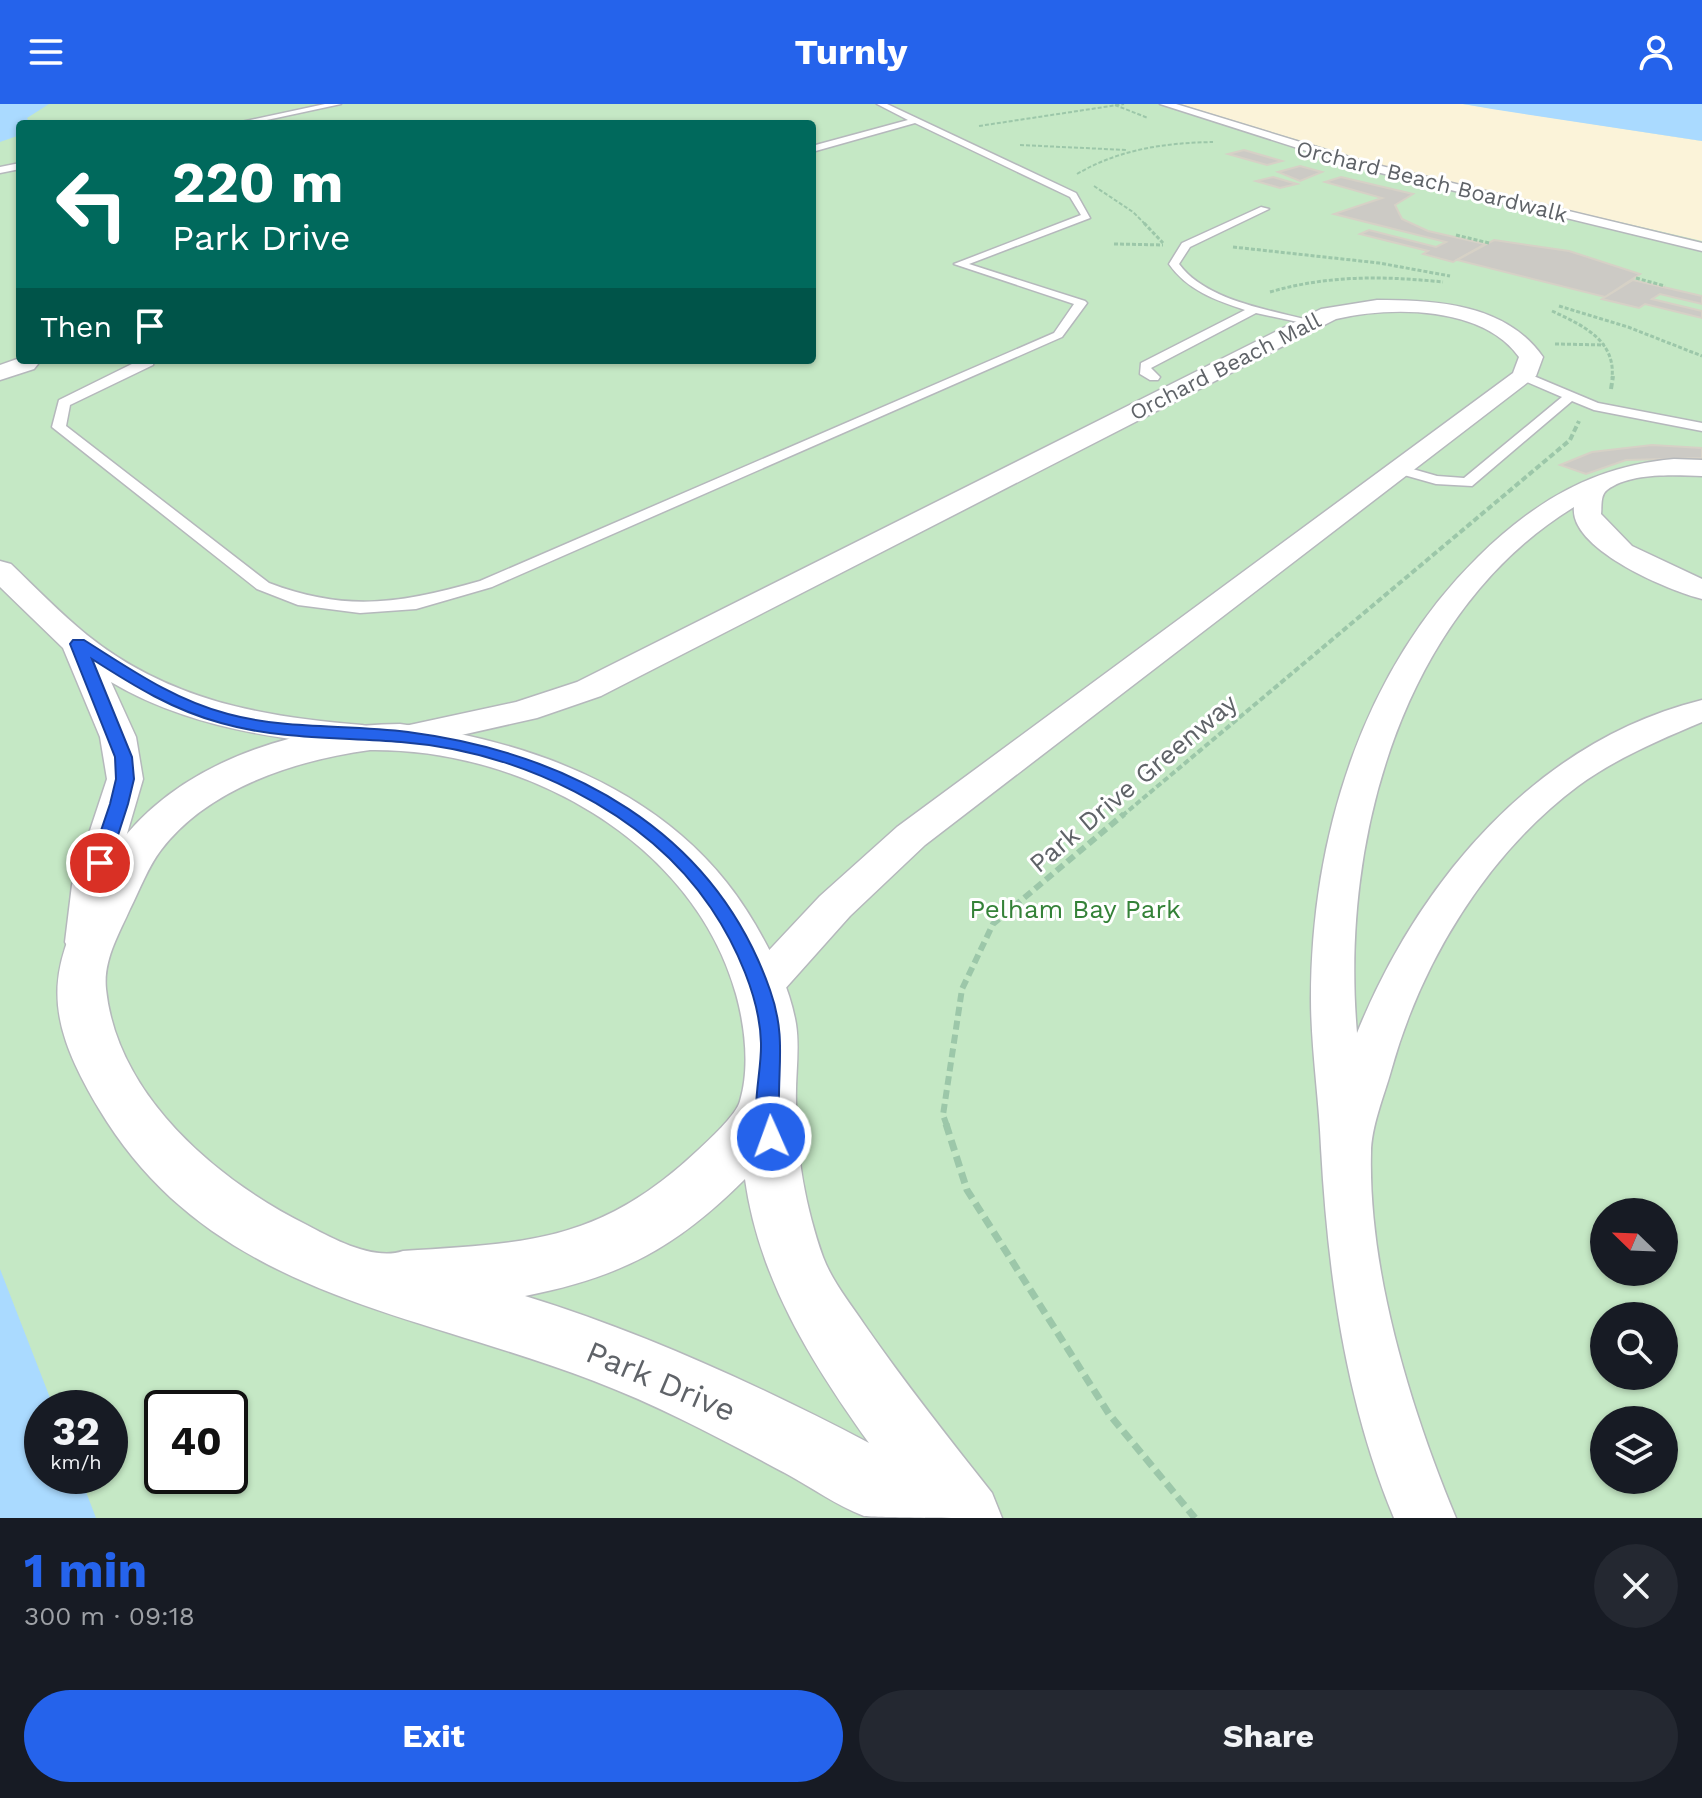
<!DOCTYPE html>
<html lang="en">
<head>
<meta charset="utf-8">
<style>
	:root { --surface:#171b24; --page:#242831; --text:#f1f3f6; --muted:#9ea1a6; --accent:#2563eb }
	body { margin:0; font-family:"Work Sans",sans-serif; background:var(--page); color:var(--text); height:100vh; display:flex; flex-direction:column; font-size:30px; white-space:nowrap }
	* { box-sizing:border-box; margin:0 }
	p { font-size:26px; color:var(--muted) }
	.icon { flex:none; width:44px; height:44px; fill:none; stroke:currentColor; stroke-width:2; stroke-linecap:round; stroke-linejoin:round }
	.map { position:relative; height:1414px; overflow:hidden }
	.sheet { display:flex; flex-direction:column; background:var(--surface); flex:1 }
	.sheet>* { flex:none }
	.top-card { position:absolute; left:16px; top:16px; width:800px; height:244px; border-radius:8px; box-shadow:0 2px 6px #0004; background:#00695c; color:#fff; overflow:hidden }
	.needle { width:52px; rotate:293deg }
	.tools { position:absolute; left:1590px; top:1094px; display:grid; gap:16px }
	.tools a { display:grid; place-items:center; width:88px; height:88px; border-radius:50%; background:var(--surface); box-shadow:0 2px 6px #0004; font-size:40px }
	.speed { position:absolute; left:24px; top:1286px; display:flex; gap:16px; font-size:40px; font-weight:700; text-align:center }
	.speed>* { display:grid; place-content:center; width:104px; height:104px; border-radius:50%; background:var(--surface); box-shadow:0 2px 6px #0004; line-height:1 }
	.speed small { font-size:20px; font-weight:400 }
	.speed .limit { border:4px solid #111; border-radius:12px; background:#fff; color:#111 }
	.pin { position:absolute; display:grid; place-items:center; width:68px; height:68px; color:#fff; margin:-34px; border:4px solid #fff; border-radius:50%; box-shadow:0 2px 8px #0007 }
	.me { position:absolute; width:88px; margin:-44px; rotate:358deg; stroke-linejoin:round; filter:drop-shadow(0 0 6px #0008) }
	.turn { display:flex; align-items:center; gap:28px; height:168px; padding:0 24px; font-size:36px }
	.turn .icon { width:104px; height:104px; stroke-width:2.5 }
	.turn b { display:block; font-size:56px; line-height:68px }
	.then { display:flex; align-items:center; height:76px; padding:0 24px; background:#0003; gap:16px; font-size:30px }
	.round { display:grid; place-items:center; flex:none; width:84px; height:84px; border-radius:42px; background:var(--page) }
	.headline { display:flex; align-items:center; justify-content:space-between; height:136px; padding:0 24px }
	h1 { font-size:48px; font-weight:700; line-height:60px; color:var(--accent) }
	.action { display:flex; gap:16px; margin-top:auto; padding:16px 24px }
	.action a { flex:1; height:92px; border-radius:48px; background:var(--accent); color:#fff; font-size:32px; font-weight:700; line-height:92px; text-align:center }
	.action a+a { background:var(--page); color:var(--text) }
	header { display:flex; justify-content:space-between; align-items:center; height:104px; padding:0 24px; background:var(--accent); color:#fff; font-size:36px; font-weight:700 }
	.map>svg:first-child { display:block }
	.green { fill:#c5e8c5; fill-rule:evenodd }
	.sand { fill:#fbf3d9 }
	.water { fill:#aadaff }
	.building { fill:#cccac5; stroke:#d6d1c6; stroke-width:2 }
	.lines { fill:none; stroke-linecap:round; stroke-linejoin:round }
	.service-casing { stroke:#b5b8bc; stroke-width:3 }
	.pedestrian-casing { stroke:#b5b8bc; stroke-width:3 }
	.minor-casing { stroke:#b5b8bc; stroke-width:3 }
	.tertiary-casing { stroke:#b5b8bc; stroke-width:3 }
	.path-far4 { stroke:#9cc7a9; stroke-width:2; stroke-dasharray:4 2; stroke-linecap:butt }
	.path-far3 { stroke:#9cc7a9; stroke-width:3; stroke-dasharray:4 2; stroke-linecap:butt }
	.path-far2 { stroke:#9cc7a9; stroke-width:4; stroke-dasharray:6 3; stroke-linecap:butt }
	.path-far1 { stroke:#9cc7a9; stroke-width:6; stroke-dasharray:9 5; stroke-linecap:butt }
	.path { stroke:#9cc7a9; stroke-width:7; stroke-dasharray:11 6; stroke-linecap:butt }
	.service { fill:#fff; fill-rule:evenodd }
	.pedestrian { fill:#fff; fill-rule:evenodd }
	.minor { fill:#fff; fill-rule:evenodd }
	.tertiary { fill:#fff; fill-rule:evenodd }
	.route { fill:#2563eb; stroke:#184099; stroke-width:2 }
	.labels { text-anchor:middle; stroke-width:6; stroke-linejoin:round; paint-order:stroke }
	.far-street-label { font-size:22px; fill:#5f6368; stroke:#fff }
	.street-label { font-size:26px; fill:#5f6368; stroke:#fff }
	.park-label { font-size:26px; fill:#348238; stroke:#fff }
	.near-street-label { font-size:32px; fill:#5f6368; stroke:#fff }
</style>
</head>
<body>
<header><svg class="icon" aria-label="menu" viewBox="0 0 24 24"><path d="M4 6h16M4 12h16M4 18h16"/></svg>Turnly<svg class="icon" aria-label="person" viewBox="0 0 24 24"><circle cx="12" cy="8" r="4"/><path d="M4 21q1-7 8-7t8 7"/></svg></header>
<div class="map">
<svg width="1702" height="1414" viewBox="0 0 1702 1414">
	<rect width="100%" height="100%" fill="#f1efe8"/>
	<path class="green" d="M0 0H1463L1702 37V1414H0ZM20 20H812V256H20ZM1604 1108H1664V1168H1604ZM1604 1212H1664V1272H1604ZM42 1304H110V1372H42ZM162 1304H230V1372H162ZM1604 1316H1664V1376H1604Z"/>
	<polygon class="sand" points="1180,0 1463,0 1702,37 1702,137 1400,67"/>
	<g class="water">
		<polygon points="0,0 49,0 27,14 30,20 20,20 20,31 0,38"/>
		<polygon points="1463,0 1702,0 1702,37 1492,5"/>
		<polygon points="0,1165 54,1304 42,1304 42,1372 80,1372 96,1414 0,1414"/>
	</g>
	<g class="building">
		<polygon points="1244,46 1282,57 1267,61 1228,50"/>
		<polygon points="1300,62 1322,68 1300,77 1278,68"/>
		<polygon points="1273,73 1297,80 1280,84 1256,77"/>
		<polygon points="1341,73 1413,90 1395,101 1402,115 1428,127 1485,140 1453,158 1423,150 1428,147 1360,130 1369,126 1436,143 1446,138 1334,110 1382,94 1325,78"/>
		<polygon points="1494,136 1569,147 1640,170 1605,193 1457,156"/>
		<polygon points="1633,176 1702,192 1702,200 1660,190 1652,195 1702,207 1702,214 1645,200 1639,204 1602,195"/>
		<polygon points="1652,341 1702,344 1702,354 1626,356 1586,370 1560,361 1592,348"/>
	</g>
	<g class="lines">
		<defs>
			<g id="service">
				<polygon points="325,0 341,0 248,20 232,20"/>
				<path d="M877 0H887L1076 89 1090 114 969 160 1085 197 1087 199 1062 233 492 483 416 505 360 509 298 501 257 485 52 323 59 296 140 256H154L153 261 70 301 66 322 269 479C348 509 401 499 480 477L1054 229 1074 200 954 160 1081 111 1070 93 915 19 812 48V42L908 16Z"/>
				<polygon points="20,59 20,65 0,69 0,63"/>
				<path d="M1261 103 1269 105 1190 143 1179 160C1206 197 1271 206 1312 217V221L1256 209 1151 264 1160 273 1158 276H1150L1140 270 1141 259 1245 206C1215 196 1187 186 1169 160L1182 139Z"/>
				<polygon points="1524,268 1598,299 1702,319 1702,327 1594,306 1572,297 1472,382 1436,380 1397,369 1395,366 1402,362 1437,372 1464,374 1562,293 1520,275 1520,269"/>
			</g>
			<polygon id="pedestrian" points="1160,0 1176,0 1369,59 1702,139 1702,147 1360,64"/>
			<g id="minor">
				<path d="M1377 196C1437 196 1506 200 1543 253L1536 272 925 741 850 812 775 896 760 901 745 896 738 884 745 872 820 792 897 723 1513 269 1519 253C1483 202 1392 202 1336 215L601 592 537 614 404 644 391 641 386 633 391 625 516 598 577 578 1321 205Z"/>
				<polygon points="20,254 35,256 38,260 34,265 0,276 0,261"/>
				<path d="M1674 355 1702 356V372C1675 371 1630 368 1607 386 1600 391 1602 403 1601 410L1632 442 1702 475V495C1669 487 1569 445 1574 403 1401 509 1340 739 1357 929 1419 777 1536 637 1702 596V618C1659 636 1615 655 1578 682 1487 750 1421 858 1391 967 1384 992 1371 1023 1371 1049 1368 1167 1411 1306 1456 1414H1394C1345 1296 1328 1169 1321 1044 1319 994 1311 944 1311 895 1311 734 1362 567 1478 453 1535 397 1594 362 1674 355Z"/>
				<path d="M0 457 11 460C36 484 60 509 87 531 168 596 261 613 362 621L375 624 380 632 375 640 362 643C275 635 187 623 111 578L136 633 143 675 112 781 107 838 101 849 86 853 71 849 65 838 72 781 107 675 100 633 63 544 0 483Z"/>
			</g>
			<path id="tertiary" d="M400 620C540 638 681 692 755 820 773 851 790 884 796 920 800 946 795 973 796 999 796 1050 806 1105 823 1153 832 1177 850 1199 864 1220 904 1278 948 1333 992 1389L1002 1414C975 1414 884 1414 864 1412 837 1402 811 1383 785 1369 723 1336 660 1302 594 1277 410 1206 210 1191 99 1005 38 903 48 861 104 763 161 663 290 621 400 620ZM370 646C522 644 693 736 736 890 745 922 750 964 740 997 737 1010 708 1037 697 1047 600 1138 529 1139 403 1147 374 1157 333 1135 307 1121 217 1076 117 992 106 885 103 856 119 830 130 805 140 785 148 763 161 746 208 684 296 656 370 646ZM745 1075C759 1175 811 1258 869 1339 758 1281 645 1229 525 1192 621 1173 676 1144 745 1075Z"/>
		</defs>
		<use href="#service" class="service-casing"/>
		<use href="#pedestrian" class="pedestrian-casing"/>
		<use href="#minor" class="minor-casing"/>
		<use href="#tertiary" class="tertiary-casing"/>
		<g class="path-far4">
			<polyline points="1115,1 1148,14"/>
			<polyline points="979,22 1124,0"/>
			<polyline points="1020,41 1126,46"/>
			<path d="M1077 70C1120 45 1164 39 1213 38"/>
			<polyline points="1094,82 1133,108 1146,121"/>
		</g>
		<g class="path-far3">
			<polyline points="1144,119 1163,139"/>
			<polyline points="1456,131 1489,139"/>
			<polyline points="1114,140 1163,141"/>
			<polyline points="1233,143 1379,159 1450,172"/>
			<polyline points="1636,174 1665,182"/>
			<path d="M1270 188C1328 171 1384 172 1443 178"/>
			<polyline points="1559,202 1628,223 1702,252"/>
			<path d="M1552 207C1582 221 1616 236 1612 274"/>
			<polyline points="1555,240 1605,241"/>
		</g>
		<g class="path-far2">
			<polyline points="1611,285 1613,272"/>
			<polyline points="1122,712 1570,336 1579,317"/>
		</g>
		<polyline class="path-far1" points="947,1022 943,1011 962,885 993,820 1124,710"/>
		<polyline class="path" points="946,1020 967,1086 1109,1310 1195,1414"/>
		<use href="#service" class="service"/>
		<use href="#pedestrian" class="pedestrian"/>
		<use href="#minor" class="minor"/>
		<use href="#tertiary" class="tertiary"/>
	</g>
	<path class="route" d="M73 536H84C130 565 174 596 228 610 287 626 348 620 408 628 569 649 714 726 770 886 786 931 778 960 779 1005 779 1018 785 1029 779 1040L771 1043 763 1040C748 1010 762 971 761 939 760 894 736 841 711 804 645 706 517 647 401 638 342 633 280 636 221 619 173 606 134 582 92 555L132 653 134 675 128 700 109 759 100 765 93 763 90 759 110 700 116 675 115 653 70 540Z"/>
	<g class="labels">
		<g class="far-street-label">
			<text transform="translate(1432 77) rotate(14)" y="8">Orchard Beach Boardwalk</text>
			<text transform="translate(1225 262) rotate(-27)" y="8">Orchard Beach Mall</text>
		</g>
		<g class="street-label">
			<text transform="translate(1133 679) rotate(-40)" y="9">Park Drive Greenway</text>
		</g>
		<g class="park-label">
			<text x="1075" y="814">Pelham Bay Park</text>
		</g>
		<g class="near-street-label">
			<text transform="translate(661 1277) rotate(23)" y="11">Park Drive</text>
		</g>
	</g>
</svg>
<div class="tools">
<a><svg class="needle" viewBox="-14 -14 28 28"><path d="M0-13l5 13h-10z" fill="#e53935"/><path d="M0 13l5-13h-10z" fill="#9ea1a6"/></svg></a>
<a><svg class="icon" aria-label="search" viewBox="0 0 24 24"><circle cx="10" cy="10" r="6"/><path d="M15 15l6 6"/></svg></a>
<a><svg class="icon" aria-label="layers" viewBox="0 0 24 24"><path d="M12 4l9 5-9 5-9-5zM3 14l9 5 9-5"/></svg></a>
</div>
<div class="speed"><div>32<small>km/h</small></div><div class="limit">40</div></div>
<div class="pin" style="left:100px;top:759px;background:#d93025"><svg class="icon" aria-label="arrive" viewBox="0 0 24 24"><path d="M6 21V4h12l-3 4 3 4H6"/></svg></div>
<svg class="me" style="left:771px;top:1033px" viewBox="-20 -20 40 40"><circle r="17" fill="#2563eb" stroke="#fff" stroke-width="3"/><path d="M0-11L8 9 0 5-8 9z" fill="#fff"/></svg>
<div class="top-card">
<div class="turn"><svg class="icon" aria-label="left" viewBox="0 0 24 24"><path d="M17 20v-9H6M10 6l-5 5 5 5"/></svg><div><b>220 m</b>Park Drive</div></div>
<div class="then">Then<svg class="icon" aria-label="arrive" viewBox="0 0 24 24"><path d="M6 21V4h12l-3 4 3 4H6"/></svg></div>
</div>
</div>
<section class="sheet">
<div class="headline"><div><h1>1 min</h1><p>300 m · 09:18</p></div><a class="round"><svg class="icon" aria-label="close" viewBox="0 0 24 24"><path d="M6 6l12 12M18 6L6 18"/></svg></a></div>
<div class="action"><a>Exit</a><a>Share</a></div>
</section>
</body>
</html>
